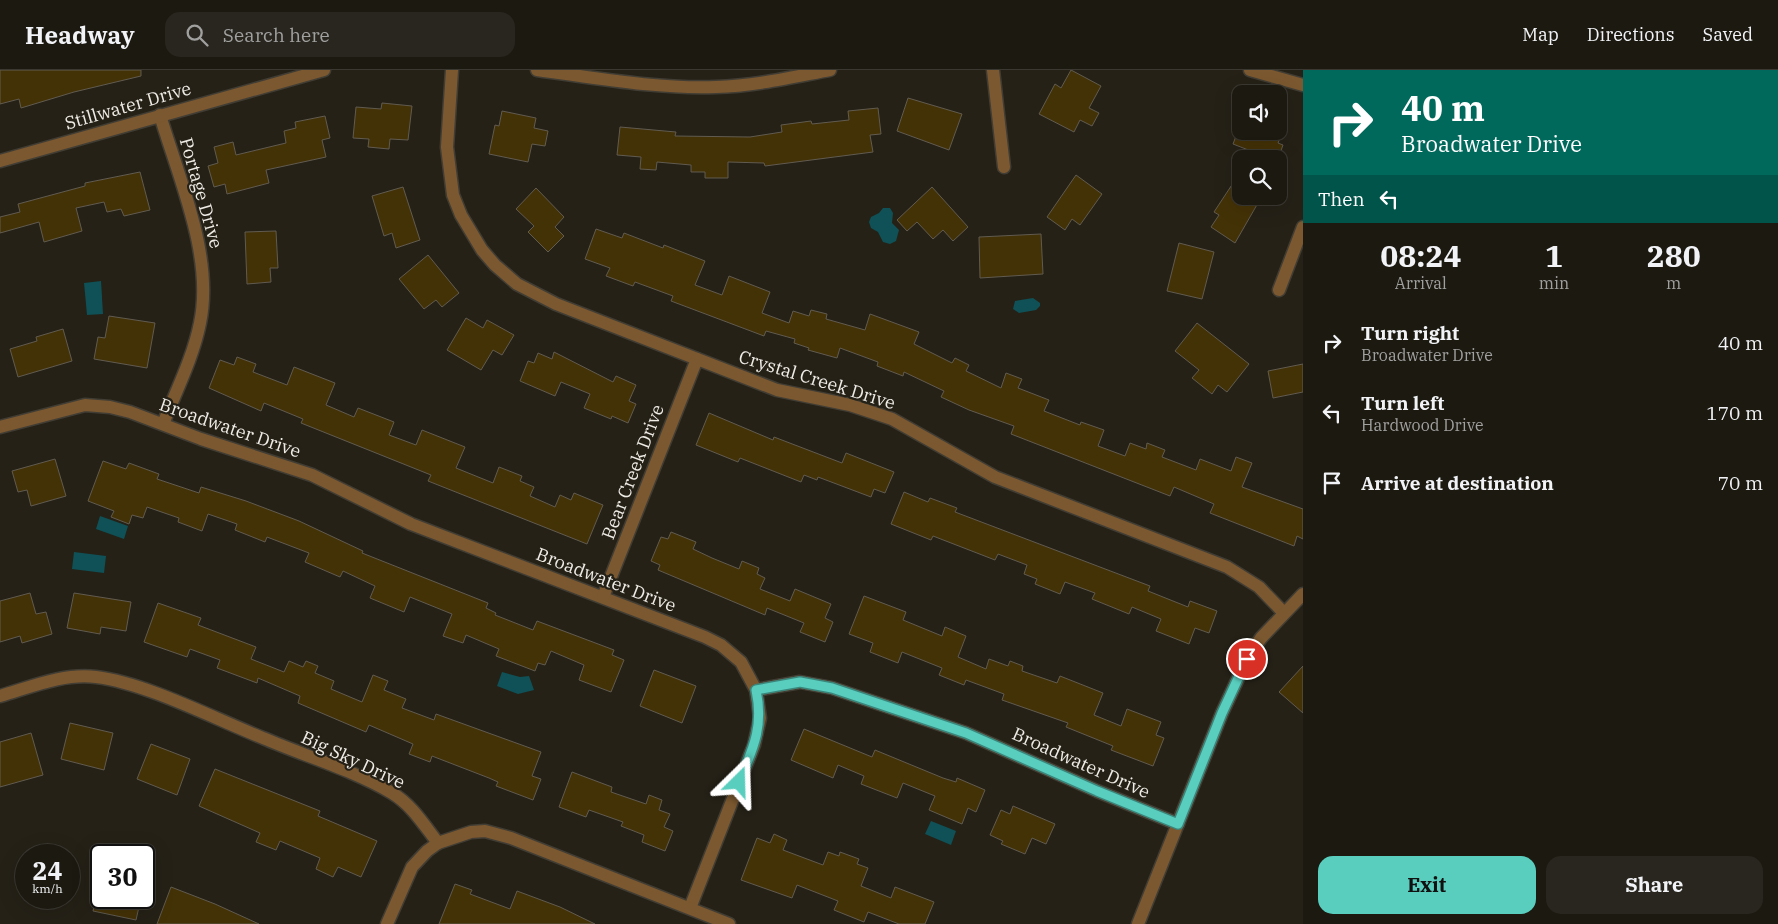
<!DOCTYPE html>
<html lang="en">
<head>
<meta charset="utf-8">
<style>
	:root { --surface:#1c1911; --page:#29261f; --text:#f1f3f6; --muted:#a0a09f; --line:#3a3831; --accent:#59cebe }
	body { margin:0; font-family:"IBM Plex Serif",serif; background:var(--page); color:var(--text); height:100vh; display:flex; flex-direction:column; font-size:19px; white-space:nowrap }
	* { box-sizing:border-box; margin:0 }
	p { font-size:16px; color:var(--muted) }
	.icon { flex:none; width:28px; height:28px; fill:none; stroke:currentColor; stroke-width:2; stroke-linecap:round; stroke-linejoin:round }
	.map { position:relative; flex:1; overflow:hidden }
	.sheet { display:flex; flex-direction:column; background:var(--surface); width:475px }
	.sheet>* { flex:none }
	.banner { background:#00695c; color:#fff; overflow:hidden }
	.buttons { position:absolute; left:1232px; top:15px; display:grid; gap:10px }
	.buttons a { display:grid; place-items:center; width:55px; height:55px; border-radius:10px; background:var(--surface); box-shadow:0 5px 20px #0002,0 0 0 1px var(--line); font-size:25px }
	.speed { position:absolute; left:15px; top:774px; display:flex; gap:10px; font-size:25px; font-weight:700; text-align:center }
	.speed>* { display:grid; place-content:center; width:65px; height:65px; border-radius:50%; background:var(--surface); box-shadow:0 5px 20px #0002,0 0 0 1px var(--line); line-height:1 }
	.speed small { font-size:12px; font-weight:400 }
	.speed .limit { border:2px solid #111; border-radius:8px; background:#fff; color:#111 }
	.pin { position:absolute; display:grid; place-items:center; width:42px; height:42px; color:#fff; margin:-21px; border:2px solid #fff; border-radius:50%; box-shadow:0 1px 5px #0007 }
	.me { position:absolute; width:55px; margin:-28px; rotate:22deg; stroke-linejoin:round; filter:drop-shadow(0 0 4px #0008) }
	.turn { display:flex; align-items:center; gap:18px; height:105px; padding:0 15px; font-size:22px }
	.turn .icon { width:65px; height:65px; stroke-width:2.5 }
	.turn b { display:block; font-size:35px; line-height:42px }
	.then { display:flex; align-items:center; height:48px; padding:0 15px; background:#0003; gap:10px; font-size:19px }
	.eta { display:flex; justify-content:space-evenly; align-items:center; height:85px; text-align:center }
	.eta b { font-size:30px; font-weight:800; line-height:35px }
	.primary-button { display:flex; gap:10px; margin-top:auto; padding:10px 15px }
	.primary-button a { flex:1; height:58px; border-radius:15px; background:var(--accent); color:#111; font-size:20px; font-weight:800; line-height:58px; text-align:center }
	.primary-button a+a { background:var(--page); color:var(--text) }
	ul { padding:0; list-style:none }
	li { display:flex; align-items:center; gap:15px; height:70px; padding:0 15px }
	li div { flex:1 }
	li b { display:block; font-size:19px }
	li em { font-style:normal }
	header { display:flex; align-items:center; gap:30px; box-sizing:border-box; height:70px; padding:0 25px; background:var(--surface); border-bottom:1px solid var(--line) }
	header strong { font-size:24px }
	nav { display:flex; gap:28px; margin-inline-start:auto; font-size:18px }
	.search { width:350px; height:45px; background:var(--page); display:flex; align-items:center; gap:12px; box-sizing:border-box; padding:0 18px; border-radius:15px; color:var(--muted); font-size:19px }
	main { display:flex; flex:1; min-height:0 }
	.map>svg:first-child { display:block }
	.water { fill:#0f5156 }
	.building { fill:#443207; stroke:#615b50 }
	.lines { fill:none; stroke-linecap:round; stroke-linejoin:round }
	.street-casing { stroke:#413d34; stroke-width:15 }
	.street { stroke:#7b582f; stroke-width:12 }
	.route-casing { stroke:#3a867c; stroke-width:12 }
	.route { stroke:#59cebe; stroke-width:9 }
	.labels { text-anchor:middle; stroke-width:4.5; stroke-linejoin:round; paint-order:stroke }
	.street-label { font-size:18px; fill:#efece6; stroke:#252117 }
</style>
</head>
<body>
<header>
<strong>Headway</strong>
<div class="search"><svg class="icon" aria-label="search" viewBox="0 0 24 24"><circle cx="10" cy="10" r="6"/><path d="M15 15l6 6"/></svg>Search here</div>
<nav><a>Map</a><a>Directions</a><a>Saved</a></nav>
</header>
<main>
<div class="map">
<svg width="1303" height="854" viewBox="0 0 1303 854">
	<rect width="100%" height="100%" fill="#252117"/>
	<g class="water">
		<polygon points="883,138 890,138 893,143 892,153 899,160 896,171 890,174 883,172 878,162 871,158 869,152 871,147 879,143"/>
		<polygon points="101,211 103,244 87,245 84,213"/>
		<polygon points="1033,228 1040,233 1040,236 1036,240 1019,243 1013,239 1015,231"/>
		<polygon points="100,446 128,456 124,469 96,459"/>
		<polygon points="74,482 106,486 104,503 72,499"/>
		<polygon points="502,602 520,607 529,606 534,620 518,624 497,616"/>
		<polygon points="931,751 956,761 951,775 925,764"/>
		<polygon points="128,774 147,778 151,784 150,790 144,794 144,785 122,785 120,782 122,777"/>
	</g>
	<g class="building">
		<polygon points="0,0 141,0 141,6 74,22 21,38 19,29 0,34"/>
		<polygon points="1071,0 1101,16 1089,38 1099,43 1092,56 1080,50 1074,62 1039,44 1055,14 1061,18"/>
		<polygon points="908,28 962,44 949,80 897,61"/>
		<polygon points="382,33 412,36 408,70 390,69 389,79 368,77 369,69 353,68 356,37 381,39"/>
		<polygon points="878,38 881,64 870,65 873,82 765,96 764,93 728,92 728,108 705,108 705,102 691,102 691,95 657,92 656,100 640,99 641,87 617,85 620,57 676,62 675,66 750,67 782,62 781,55 811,51 812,54 849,50 848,41"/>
		<polygon points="502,41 536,48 534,58 548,61 545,76 532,74 528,92 489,84 495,55 499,56"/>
		<polygon points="325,46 330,68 322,70 326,87 266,100 269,113 227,124 225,114 214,117 208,96 218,93 214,77 233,72 236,85 286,73 284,61 296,58 295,52"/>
		<polygon points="1238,61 1283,61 1278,73 1283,75 1278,89 1253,89 1256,83 1233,74"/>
		<polygon points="1241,101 1241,126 1262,126 1235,173 1211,157 1219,145 1214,142"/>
		<polygon points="140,102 150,140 124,146 121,139 107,142 104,132 76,138 82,161 44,172 39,152 0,163 0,147 20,142 18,134 85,116 85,113"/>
		<polygon points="1076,105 1102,124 1080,155 1072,149 1065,160 1047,147"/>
		<polygon points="403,117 420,170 396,178 392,163 384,166 372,126"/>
		<polygon points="932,117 968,157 953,171 943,160 933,169 917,152 907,161 897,150"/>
		<polygon points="536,118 564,147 555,157 564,166 548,182 528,162 534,156 516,139"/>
		<polygon points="596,159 622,168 624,163 663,178 664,175 705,191 695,215 722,225 729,206 770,222 762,243 789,253 793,241 809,246 811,240 827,244 826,249 865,260 870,244 919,262 914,274 952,293 955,288 969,295 966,301 1001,318 1006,303 1022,309 1018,318 1049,330 1044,341 1080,355 1081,352 1104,360 1098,376 1125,386 1130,373 1146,379 1147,373 1165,380 1162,387 1196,400 1200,389 1231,401 1236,387 1252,393 1242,417 1303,439 1303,469 1297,466 1294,476 1210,443 1214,434 1174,417 1170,426 1011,364 1014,356 969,340 941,327 944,321 904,302 903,306 877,296 878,292 840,278 837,288 808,280 809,278 794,273 795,269 766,261 764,266 671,231 673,226 635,212 633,216 606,206 610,198 585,189"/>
		<polygon points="276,161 278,198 270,198 271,212 247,214 245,162"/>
		<polygon points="1041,164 1043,204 980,208 979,167"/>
		<polygon points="1179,173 1214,182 1202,229 1167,221"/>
		<polygon points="428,185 459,223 442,237 436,230 424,239 399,209"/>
		<polygon points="109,246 155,253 147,298 94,289 98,267 105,268"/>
		<polygon points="466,248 483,258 487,250 514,265 502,285 493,280 481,300 447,280"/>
		<polygon points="1197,253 1249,294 1227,322 1218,315 1212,324 1192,308 1199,300 1175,281"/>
		<polygon points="63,259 72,291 18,307 10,279 37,271 36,267"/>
		<polygon points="554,282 613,312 616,306 636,315 629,331 636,334 628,353 612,346 611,349 584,338 590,324 561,312 555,326 520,311 528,291 534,293 538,283 552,289"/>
		<polygon points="237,287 256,294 253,302 287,315 294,297 335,313 326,335 354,347 358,338 394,352 389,365 416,375 422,360 465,377 456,398 493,413 499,397 522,406 520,411 534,417 530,426 555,437 560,425 571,430 574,423 603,435 587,474 428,411 431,405 301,353 303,349 264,333 261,341 209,318 220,290 234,295"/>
		<polygon points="1303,294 1303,322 1273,328 1268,301"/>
		<polygon points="709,343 773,370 774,367 842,393 846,383 894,402 885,423 874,419 871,427 818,407 817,410 804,405 801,412 740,388 738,392 696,375"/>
		<polygon points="55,389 66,426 31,436 27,420 18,422 12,401"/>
		<polygon points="103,391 126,399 129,393 159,404 157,409 199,423 201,417 246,431 299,451 363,481 362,483 488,533 486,538 496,543 495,545 533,560 537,551 614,580 612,585 624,590 611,622 579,610 584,595 551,581 545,595 538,593 535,601 496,586 499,579 466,565 463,573 443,566 452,544 410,527 404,542 370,528 375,516 343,501 340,507 305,492 309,483 267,467 265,472 235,460 237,454 208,444 202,461 178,452 179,448 147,437 143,448 132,445 129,454 111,447 114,441 88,431"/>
		<polygon points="904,422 928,432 930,428 957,438 955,442 1150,516 1148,521 1188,537 1190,531 1217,541 1209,563 1195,558 1189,574 1156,561 1161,549 1132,537 1129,544 1092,529 1095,523 1065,512 1060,524 1035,514 1037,509 1024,504 1027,495 998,484 995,490 933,466 931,470 891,454"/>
		<polygon points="671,462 696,472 693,479 712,488 739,499 742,491 759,498 757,504 765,508 760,519 790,531 795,519 831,534 825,548 833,552 825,572 800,562 804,553 767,538 765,545 658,500 660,495 651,491 661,467 668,469"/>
		<polygon points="30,523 36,544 46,542 52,564 22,573 20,566 0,572 0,531"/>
		<polygon points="74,523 131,532 126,561 101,557 100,564 67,558"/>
		<polygon points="864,526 906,542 903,550 942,566 945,557 966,566 958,587 986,599 989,589 1008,596 1010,591 1023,596 1022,601 1057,613 1060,606 1103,623 1094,645 1121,656 1127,639 1161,652 1156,665 1164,668 1153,696 1111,680 1113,676 1066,657 1068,653 1002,630 1004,624 966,610 964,615 939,605 942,598 902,582 898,593 870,582 873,573 849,564"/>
		<polygon points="158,533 201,548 198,555 256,577 251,589 284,602 289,591 303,597 306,591 318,596 315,603 334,611 331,619 362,632 373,605 388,611 384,620 406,629 402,638 434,650 436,644 541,682 532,706 541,709 533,730 496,716 498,712 489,708 432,686 430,692 409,684 413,674 369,655 366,662 298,633 300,626 258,608 257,613 217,598 220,590 190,579 187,587 144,572"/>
		<polygon points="1303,596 1303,643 1279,622"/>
		<polygon points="654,600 696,616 682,653 640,636"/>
		<polygon points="70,653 113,663 104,700 61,689"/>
		<polygon points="804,659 872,687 875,680 943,708 956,712 957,708 985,720 976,742 968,738 962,754 929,740 935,726 903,713 897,728 861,714 864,706 838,695 833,708 791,690"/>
		<polygon points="31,663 43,705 0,717 0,672"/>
		<polygon points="151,674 190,689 177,725 137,709"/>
		<polygon points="215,699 320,741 318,746 377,771 361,807 338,797 333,807 316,799 320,788 280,771 276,780 256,772 260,763 199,736"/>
		<polygon points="572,702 612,717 611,722 646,734 649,725 662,730 659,740 670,744 664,757 673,761 665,781 642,772 644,765 621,756 623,752 589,740 586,747 559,737"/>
		<polygon points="1013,736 1055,754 1046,774 1032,768 1025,784 1001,774 1003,771 990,765 1001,740 1010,744"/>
		<polygon points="774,764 787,770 783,780 823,795 828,782 839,786 840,782 859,789 857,794 868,798 861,816 891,828 895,817 934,832 925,854 899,854 868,842 864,852 834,840 838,831 797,815 792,828 741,810 757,768 770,773"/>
		<polygon points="455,814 472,820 470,824 510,839 517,821 560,837 595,854 439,854"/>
		<polygon points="171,817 215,834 259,854 157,854"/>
		<polygon points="96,828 141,828 136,850 93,841"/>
	</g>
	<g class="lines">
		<defs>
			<g id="street">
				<polyline points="452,0 447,77 453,125 461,145 482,180 495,195 517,214 556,234 777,320 850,335 892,349 995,407 1227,497 1259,517 1283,542"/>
				<path d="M537 0C597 8 656 19 716 17 755 16 793 7 830 0"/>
				<polyline points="993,0 1004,97"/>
				<polyline points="1250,0 1303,15"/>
				<path d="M160 45C179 109 214 187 200 253 193 288 176 321 163 354"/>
				<polyline points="0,91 324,0"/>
				<polyline points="1279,220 1303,157"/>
				<polyline points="0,357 85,335 110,337 130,342 201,369 312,405 411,454 705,567 721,575 741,592 756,620 760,648 754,675 690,838"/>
				<polyline points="603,527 697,289"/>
				<polyline points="756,620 800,612 832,618 966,663 1097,721 1178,754"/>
				<path d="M0 626C31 617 63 603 96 607 146 613 215 649 263 668 305 686 353 700 392 723 412 735 424 755 438 773"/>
				<polyline points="387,854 412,797 427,781 438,773 471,762 485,761 511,768 729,854"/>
				<polyline points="1138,854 1222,643 1247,589 1261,568 1303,524"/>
			</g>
		</defs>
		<use href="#street" class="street-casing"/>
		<use href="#street" class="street"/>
	</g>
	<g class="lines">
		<defs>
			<path id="route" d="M739 712C753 679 764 657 756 620L800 612 832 618 966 663 1097 721 1178 754 1222 643 1247 589"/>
		</defs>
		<use href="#route" class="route-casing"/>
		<use href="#route" class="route"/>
	</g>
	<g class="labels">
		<g class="street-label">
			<text transform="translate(128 36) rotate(-16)" y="6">Stillwater Drive</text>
			<text transform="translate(201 123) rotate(74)" y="6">Portage Drive</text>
			<text transform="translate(817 310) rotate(17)" y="6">Crystal Creek Drive</text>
			<text transform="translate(230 358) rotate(19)" y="6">Broadwater Drive</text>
			<text transform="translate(633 402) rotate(-69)" y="6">Bear Creek Drive</text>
			<text transform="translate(606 510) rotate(21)" y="6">Broadwater Drive</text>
			<text transform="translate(353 690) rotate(25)" y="6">Big Sky Drive</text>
			<text transform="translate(1081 693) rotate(24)" y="6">Broadwater Drive</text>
		</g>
	</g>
</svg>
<div class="buttons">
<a><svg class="icon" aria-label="sound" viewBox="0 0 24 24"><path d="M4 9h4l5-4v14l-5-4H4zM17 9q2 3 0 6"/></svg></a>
<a><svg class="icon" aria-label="search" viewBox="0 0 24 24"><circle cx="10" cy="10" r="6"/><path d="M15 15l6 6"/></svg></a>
</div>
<div class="speed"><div>24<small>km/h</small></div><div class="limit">30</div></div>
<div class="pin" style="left:1247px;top:589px;background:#d93025"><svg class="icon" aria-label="arrive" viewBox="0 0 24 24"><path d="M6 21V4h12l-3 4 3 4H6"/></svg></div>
<svg class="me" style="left:739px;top:712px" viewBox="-20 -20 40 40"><path d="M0-17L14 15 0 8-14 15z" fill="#59cebe" stroke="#fff" stroke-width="4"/></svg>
</div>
<section class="sheet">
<div class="banner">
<div class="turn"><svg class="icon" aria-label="right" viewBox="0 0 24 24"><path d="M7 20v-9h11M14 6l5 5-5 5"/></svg><div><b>40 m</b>Broadwater Drive</div></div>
<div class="then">Then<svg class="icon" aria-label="left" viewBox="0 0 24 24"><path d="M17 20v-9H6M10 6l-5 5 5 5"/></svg></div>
</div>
<div class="eta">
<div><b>08:24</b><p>Arrival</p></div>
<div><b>1</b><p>min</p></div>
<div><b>280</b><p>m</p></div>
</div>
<ul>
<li><svg class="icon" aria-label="right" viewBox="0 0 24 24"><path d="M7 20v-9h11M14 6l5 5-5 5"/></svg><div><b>Turn right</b><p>Broadwater Drive</p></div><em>40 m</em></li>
<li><svg class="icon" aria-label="left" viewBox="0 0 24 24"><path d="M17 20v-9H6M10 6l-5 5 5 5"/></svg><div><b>Turn left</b><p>Hardwood Drive</p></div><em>170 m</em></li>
<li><svg class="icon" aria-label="arrive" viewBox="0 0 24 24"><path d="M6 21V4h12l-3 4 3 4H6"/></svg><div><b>Arrive at destination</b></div><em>70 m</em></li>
</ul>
<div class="primary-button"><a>Exit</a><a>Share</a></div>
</section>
</main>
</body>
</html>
